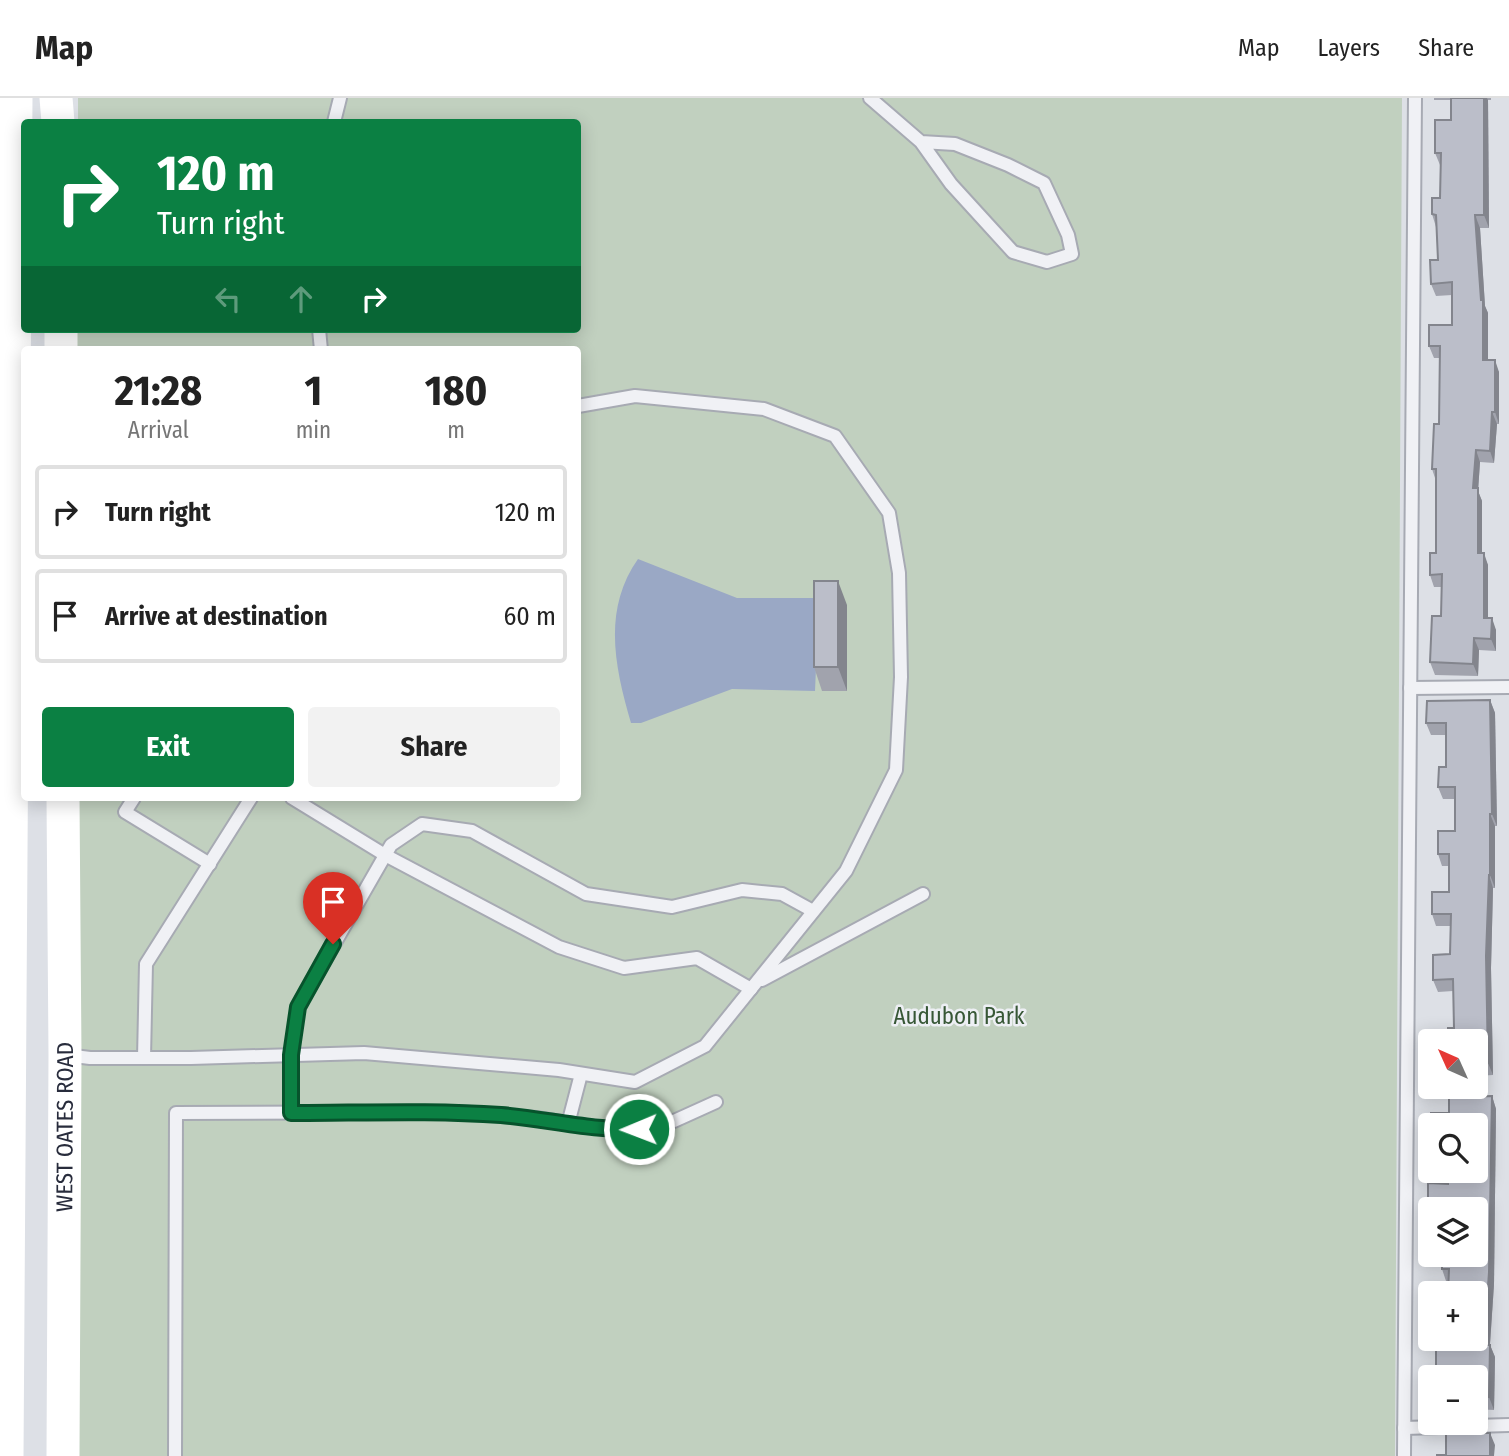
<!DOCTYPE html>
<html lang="en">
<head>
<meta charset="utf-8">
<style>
	:root { --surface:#fff; --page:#f2f2f2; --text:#222; --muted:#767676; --line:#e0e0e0; --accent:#0b8043 }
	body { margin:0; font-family:"Fira Sans Condensed",sans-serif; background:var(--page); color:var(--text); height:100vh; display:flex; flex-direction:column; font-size:26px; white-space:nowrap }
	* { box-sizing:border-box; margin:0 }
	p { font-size:23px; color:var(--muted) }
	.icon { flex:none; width:38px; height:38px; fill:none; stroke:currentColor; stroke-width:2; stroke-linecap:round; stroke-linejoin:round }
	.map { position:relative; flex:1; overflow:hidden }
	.sheet { position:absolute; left:21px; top:248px; width:560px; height:455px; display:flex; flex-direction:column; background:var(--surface); border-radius:7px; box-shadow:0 4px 18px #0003 }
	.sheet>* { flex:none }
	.banner { position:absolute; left:21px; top:21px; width:560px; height:214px; border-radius:7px; box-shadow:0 4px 18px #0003; background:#0b8043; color:#fff; overflow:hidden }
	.needle { width:46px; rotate:315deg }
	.buttons { position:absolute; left:1418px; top:931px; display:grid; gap:14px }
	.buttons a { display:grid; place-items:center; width:70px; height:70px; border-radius:7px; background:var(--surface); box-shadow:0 4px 18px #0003; font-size:35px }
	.pin { position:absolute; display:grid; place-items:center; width:60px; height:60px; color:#fff; margin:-72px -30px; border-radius:50% 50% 50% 0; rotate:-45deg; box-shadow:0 0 7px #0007 }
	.pin .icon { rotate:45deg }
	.me { position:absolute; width:77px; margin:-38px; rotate:269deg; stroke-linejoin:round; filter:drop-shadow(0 0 5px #0008) }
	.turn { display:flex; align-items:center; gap:24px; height:147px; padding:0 21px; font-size:32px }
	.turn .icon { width:91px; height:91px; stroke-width:2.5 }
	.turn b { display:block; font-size:49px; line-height:60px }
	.lanes { display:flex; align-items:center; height:66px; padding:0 21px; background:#0003; justify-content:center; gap:35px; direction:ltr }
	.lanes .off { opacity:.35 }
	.eta { display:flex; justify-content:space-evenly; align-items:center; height:119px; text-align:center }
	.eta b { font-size:42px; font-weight:700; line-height:49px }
	.action { display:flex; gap:14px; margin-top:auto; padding:14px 21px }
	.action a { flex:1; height:80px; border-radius:7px; background:var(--accent); color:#fff; font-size:28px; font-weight:700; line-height:80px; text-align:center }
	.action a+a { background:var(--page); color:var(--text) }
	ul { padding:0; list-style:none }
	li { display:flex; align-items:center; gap:21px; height:94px; margin:0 14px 10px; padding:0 7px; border:4px solid var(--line); border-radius:7px }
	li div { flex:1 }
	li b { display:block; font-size:26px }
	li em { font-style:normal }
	header { display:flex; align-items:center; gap:42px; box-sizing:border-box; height:98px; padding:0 35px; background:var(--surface); border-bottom:2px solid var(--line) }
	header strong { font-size:33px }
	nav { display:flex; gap:38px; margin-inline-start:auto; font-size:24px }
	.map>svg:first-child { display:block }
	.green { fill:#c1d0bf }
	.water { fill:#9aa8c5 }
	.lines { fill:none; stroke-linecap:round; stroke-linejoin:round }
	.lane-casing { stroke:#a7aab3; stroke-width:16 }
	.lane { stroke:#f0f1f5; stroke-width:12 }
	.secondary { stroke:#fff; stroke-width:33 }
	.wall { fill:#a1a3ad }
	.shaded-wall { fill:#83858d }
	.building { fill:#bbbec9; stroke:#83858d; stroke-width:2 }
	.route-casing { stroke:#07532c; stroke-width:18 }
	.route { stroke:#0b8043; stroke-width:12 }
	.labels { text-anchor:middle; stroke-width:5; stroke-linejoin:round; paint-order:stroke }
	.park-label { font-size:23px; fill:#375736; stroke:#edeff4 }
	.street-label { font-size:23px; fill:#282c3c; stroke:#edeff4 }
</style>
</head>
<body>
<header>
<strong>Map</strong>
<nav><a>Map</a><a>Layers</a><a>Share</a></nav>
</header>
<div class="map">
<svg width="1509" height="1358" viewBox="0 0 1509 1358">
	<rect width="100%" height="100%" fill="#dde0e6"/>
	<polygon class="green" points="78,0 1402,0 1395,1358 74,1358 75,700 578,700 578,252 76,252 76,231 578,231 578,24 78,24"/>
	<path class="water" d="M638 461 737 500H819L815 593 732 591 641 625H631C615 570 602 512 638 461Z"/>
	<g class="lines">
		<defs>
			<g id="lane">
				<polyline points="870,0 921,44 951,86 1013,154 1047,164 1072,156 1068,137 1044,85 1008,67 955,46 921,44"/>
				<polyline points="334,24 340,0"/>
				<polyline points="319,231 321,252"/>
				<polyline points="1410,590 1509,589"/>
				<polyline points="134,700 125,714 210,766"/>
				<polyline points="292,700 385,757 559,849 624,870 697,860 751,891"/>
				<polyline points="762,882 923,796"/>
				<polyline points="66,957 90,960 191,960 364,955 559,972 635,984 705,948 846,773 896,672 901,579 899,475 889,415 835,338 764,311 635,298 578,308"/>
				<polyline points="144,960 146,866 251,700"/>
				<polyline points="291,1015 291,957 298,909 391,747 422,726 472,733 586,796 672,809 742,792 782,796 813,813"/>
				<polyline points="568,1026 581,976"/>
				<polyline points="1404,1330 1509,1327"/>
				<polyline points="175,1358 176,1015 458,1014 536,1020 613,1032 639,1031 674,1023 716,1004"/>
				<polyline points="1404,1358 1415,0"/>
			</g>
		</defs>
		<use href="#lane" class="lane-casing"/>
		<use href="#lane" class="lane"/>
		<g class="secondary">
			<polyline points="56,0 58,24"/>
			<polyline points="61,231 61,252"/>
			<polyline points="7,1358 16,0"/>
			<path id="s1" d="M63 1358 65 957 63 700"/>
		</g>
	</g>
	<g class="wall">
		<polygon points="1434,0 1491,0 1491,2 1488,2 1489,130 1480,130 1485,208 1488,215 1488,262 1499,274 1499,326 1497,326 1494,365 1480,364 1478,393 1482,403 1482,455 1488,467 1488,520 1496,532 1496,553 1479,552 1478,578 1435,577 1430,564 1441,518 1442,489 1434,489 1430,477 1436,455 1436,383 1432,371 1439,326 1440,260 1434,260 1429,248 1452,227 1452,197 1436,198 1431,186 1438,162 1436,129 1432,116 1440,100 1441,67 1440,67 1435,55 1451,22 1451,2 1434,2"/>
		<polygon points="847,507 847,593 822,593 814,569"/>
		<polygon points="1490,602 1495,615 1497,728 1495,728 1495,790 1493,790 1491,870 1493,977 1475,978 1475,943 1454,930 1453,893 1438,894 1433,882 1450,856 1451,828 1436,828 1432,816 1449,794 1449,768 1442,768 1438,756 1455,733 1455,701 1443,701 1438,689 1446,669 1446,637 1431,637 1426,625"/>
		<polygon points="1492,998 1496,1011 1494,1186 1490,1247 1495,1259 1494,1312 1475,1311 1475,1279 1444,1246 1449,1183 1446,1183 1442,1171 1475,1111 1430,1111 1430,1113 1428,1108 1448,1086 1449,1015"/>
	</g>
	<g class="shaded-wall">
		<polygon points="1484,0 1487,0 1488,2 1489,130 1484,117"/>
		<polygon points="1475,117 1480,130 1485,208 1488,215 1488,274 1483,262 1481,202"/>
		<polygon points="1495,262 1499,274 1499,326 1495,314"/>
		<polygon points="1492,314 1497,326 1494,365 1490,353"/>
		<polygon points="1476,352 1480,364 1478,393 1482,403 1482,467 1478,455 1473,390"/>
		<polygon points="1484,455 1488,467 1488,532 1484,520"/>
		<polygon points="838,483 847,507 847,593 838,569"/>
		<polygon points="1492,520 1496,532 1496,553 1491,541"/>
		<polygon points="1474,540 1479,552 1478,578 1473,566"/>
		<polygon points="1490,602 1495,615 1497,728 1492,716"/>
		<polygon points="1490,716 1495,728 1495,790 1490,777"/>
		<polygon points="1489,777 1493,790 1491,870 1493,977 1488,965 1486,858"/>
		<polygon points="1492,998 1496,1011 1494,1186 1489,1259 1484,1247"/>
		<polygon points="1490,1247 1495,1259 1494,1312 1489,1299"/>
		<polygon points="1490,1335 1495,1347 1494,1358 1490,1358"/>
	</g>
	<g class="building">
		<polygon points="1451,0 1484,0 1484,117 1475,117 1481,202 1483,202 1483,262 1495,262 1495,314 1492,314 1490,353 1476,352 1473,390 1478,390 1478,455 1484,455 1484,520 1492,520 1491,541 1474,540 1473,566 1430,564 1432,518 1441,518 1442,476 1430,477 1430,455 1436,455 1436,371 1432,371 1434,326 1439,326 1440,248 1429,248 1429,227 1452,227 1452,184 1431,186 1430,162 1438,162 1436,117 1432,116 1432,100 1440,100 1441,55 1435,55 1435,22 1451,22"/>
		<rect x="814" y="483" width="24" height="86"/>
		<polygon points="1490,602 1492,716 1490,716 1490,777 1489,777 1486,858 1488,965 1475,965 1475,943 1448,943 1448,930 1454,930 1453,881 1433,882 1433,857 1450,856 1451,816 1432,816 1432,794 1449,794 1449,756 1438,756 1438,733 1455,733 1455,689 1438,689 1439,669 1446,669 1446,625 1426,625 1427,603"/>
		<polygon points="1492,998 1489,1174 1484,1247 1490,1247 1489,1299 1475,1299 1475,1279 1436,1279 1436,1246 1444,1246 1445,1241 1475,1241 1475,1195 1448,1195 1449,1171 1442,1171 1442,1157 1475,1157 1475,1111 1442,1111 1442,1108 1428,1108 1428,1085 1448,1086 1448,1073 1475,1073 1475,1027 1431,1027 1431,1015 1449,1015 1449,999"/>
		<polygon points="1446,1335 1490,1335 1490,1358 1437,1358 1437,1357 1446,1357"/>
	</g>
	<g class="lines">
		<defs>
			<path id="route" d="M333 846 298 909 291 957V1015C361 1015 431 1012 501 1017 547 1021 592 1033 639 1031"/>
		</defs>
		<use href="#route" class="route-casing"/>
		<use href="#route" class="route"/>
	</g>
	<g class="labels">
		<g class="park-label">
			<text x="959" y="926">Audubon Park</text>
		</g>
		<g class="street-label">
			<text dy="8" stroke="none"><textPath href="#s1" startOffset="329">WEST OATES ROAD</textPath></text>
		</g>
	</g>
</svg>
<div class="buttons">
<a><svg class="needle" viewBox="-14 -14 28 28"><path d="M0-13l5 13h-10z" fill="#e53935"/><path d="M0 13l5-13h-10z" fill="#767676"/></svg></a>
<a><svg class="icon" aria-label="search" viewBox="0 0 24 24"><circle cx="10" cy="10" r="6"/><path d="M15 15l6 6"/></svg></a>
<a><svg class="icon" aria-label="layers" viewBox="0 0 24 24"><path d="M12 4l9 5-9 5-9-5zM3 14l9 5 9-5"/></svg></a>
<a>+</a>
<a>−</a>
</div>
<div class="pin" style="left:333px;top:846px;background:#d93025"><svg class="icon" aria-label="arrive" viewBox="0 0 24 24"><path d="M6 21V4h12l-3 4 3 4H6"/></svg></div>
<svg class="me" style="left:639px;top:1031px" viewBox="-20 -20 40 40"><circle r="17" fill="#0b8043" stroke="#fff" stroke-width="3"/><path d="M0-11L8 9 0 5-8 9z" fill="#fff"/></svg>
<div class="banner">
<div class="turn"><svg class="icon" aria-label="right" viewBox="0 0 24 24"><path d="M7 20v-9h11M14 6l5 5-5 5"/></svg><div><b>120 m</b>Turn right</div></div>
<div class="lanes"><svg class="icon off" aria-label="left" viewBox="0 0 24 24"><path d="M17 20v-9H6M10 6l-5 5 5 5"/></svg><svg class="icon off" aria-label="ahead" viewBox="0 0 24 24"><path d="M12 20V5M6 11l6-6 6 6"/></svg><svg class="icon" aria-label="right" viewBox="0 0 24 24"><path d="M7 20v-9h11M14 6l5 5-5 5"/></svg></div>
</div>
<section class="sheet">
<div class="eta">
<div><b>21:28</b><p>Arrival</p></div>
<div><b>1</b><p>min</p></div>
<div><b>180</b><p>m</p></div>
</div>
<ul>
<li><svg class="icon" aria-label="right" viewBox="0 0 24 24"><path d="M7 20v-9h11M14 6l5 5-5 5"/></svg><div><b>Turn right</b></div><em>120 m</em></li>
<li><svg class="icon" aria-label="arrive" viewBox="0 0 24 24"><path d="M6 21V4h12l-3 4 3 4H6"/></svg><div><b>Arrive at destination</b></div><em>60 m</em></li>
</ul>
<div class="action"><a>Exit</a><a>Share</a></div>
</section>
</div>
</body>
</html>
